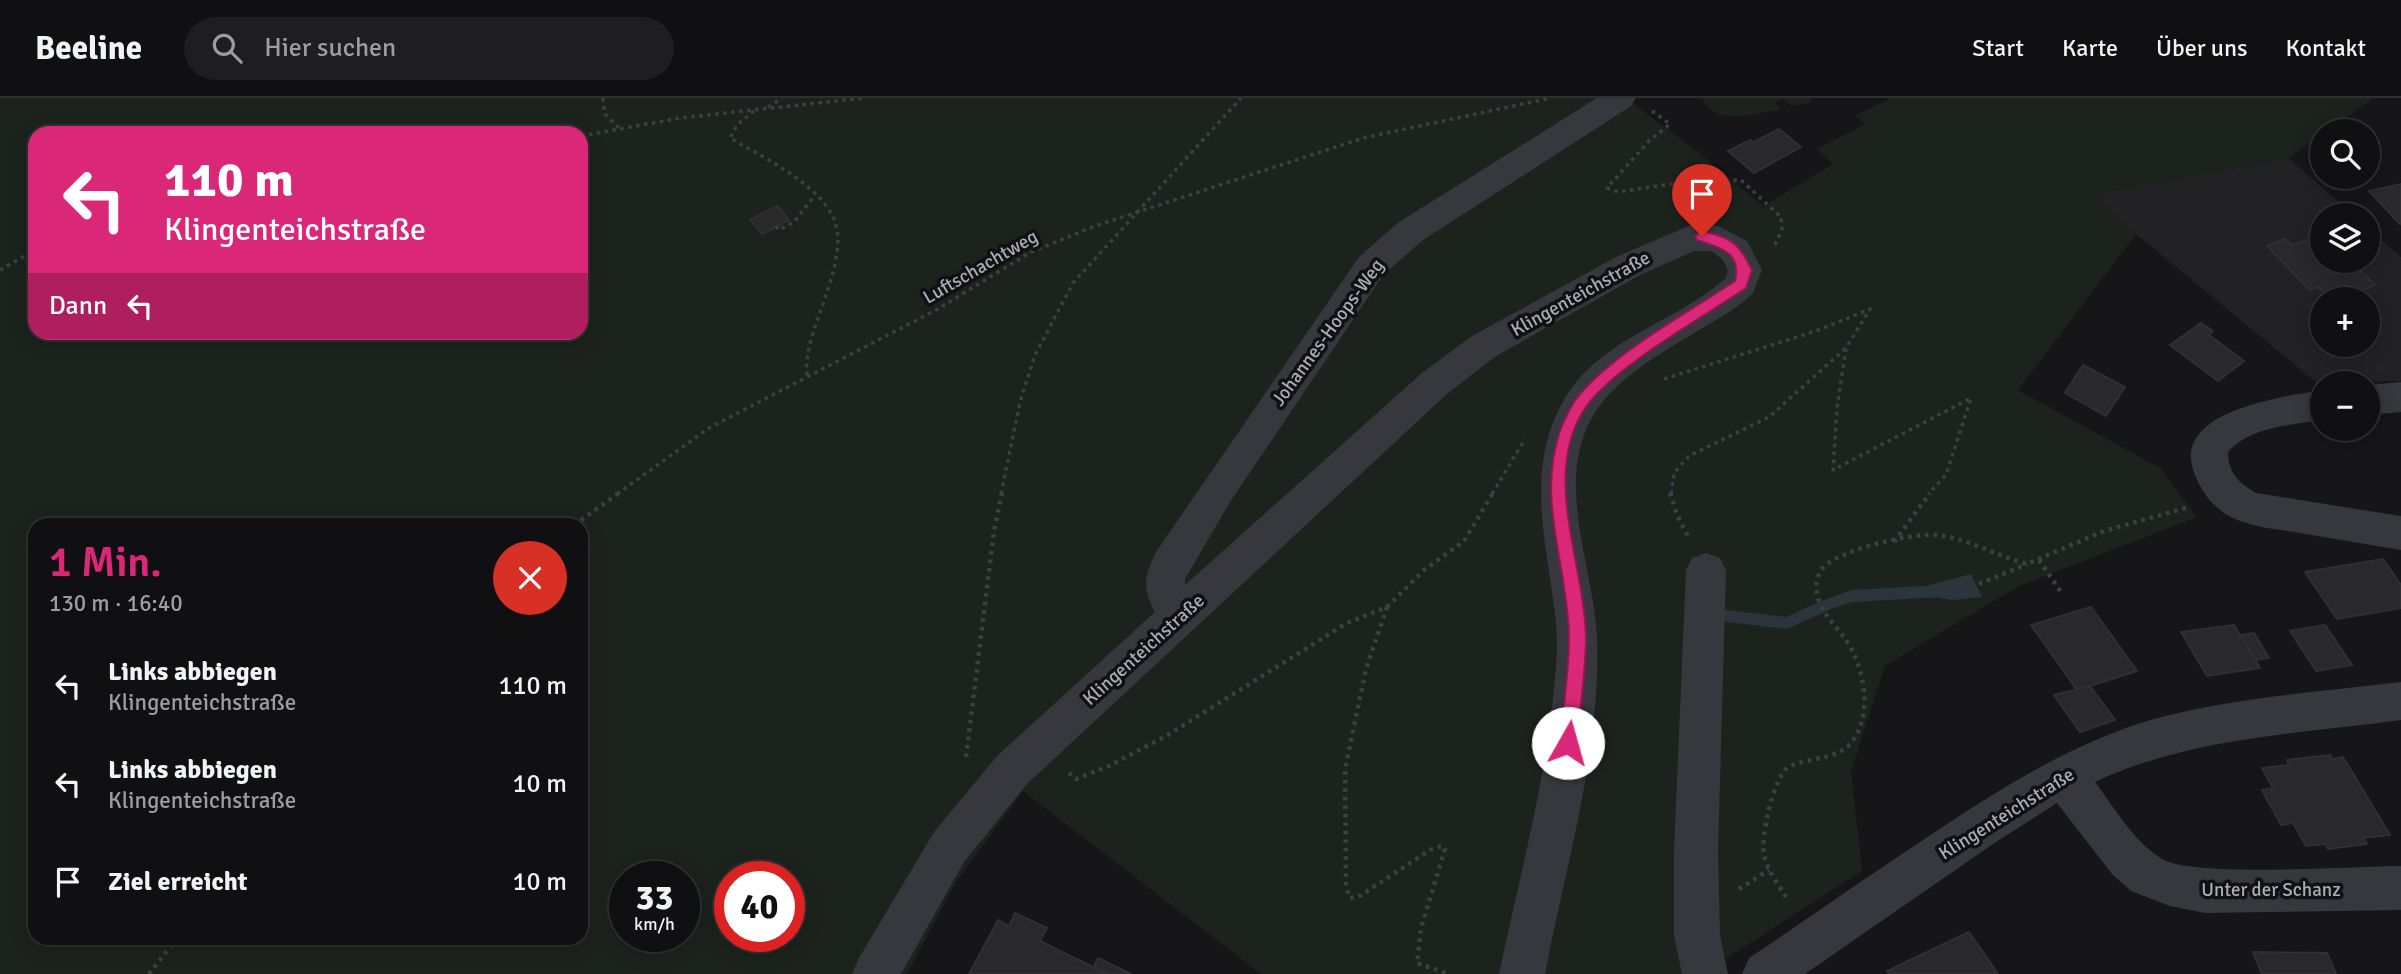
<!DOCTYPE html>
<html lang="de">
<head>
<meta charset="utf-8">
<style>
	:root { --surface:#101012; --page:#1e1e20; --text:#f1f3f6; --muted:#9c9d9f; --line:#303032; --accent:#db2777 }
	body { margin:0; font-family:Signika,sans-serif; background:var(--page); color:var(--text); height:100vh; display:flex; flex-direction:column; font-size:26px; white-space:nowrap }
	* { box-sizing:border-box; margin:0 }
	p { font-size:23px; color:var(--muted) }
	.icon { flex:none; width:38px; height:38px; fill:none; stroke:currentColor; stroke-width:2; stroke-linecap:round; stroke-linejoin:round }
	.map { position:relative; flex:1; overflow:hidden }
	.sheet { position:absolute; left:28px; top:420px; width:560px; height:427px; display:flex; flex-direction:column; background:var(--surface); border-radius:21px; box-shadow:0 4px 18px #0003,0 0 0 2px var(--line) }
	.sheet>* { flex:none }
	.banner { position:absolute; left:28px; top:28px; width:560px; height:214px; border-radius:21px; box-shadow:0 4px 18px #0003,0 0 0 2px var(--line); background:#db2777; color:#fff; overflow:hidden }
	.tools { position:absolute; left:2310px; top:21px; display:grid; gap:14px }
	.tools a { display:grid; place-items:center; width:70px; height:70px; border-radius:50%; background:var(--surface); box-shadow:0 4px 18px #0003,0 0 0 2px var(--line); font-size:35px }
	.speed { position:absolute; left:609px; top:763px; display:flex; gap:14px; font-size:35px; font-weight:700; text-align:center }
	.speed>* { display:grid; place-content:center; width:91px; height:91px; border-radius:50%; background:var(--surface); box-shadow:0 4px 18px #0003,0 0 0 2px var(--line); line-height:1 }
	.speed small { font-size:18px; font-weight:400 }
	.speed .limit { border:10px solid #d22; background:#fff; color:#111 }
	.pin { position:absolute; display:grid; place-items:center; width:60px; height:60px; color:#fff; margin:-72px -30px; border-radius:50% 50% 50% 0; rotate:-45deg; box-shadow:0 0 7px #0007 }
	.pin .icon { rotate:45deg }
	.me { position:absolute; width:77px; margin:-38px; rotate:7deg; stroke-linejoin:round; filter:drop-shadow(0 0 5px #0008) }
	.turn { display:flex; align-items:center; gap:24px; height:147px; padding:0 21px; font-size:32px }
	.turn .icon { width:91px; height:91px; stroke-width:2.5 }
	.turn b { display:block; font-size:49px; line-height:60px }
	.then { display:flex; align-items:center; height:66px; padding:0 21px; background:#0003; gap:14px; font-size:26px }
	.round { display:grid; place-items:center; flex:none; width:74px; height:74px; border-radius:37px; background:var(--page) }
	.headline { display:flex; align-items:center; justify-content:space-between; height:119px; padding:0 21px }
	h1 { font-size:42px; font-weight:600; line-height:52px; color:var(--accent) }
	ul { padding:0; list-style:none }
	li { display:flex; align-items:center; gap:21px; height:98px; padding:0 21px }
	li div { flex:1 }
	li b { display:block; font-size:26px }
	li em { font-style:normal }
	header { display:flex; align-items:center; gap:42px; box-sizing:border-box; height:98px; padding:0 35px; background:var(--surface); border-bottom:2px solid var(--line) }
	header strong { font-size:33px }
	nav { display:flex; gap:38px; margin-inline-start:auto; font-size:24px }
	.search { width:490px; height:63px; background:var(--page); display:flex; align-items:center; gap:18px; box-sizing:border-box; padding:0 24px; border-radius:38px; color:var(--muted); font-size:26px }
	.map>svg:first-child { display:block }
	.built { fill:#222225; fill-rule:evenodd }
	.green { fill:#1c231d; fill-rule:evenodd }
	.water { fill:#2c353c }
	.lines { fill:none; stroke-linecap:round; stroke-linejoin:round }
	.stream { fill:#2c353c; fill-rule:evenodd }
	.building { fill:#29292c; stroke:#303034; stroke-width:2 }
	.path-far1 { stroke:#3d3f44; stroke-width:3.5; stroke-dasharray:3.5 4.5; stroke-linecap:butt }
	.path { stroke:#3d3f44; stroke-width:4.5; stroke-dasharray:3.5 5; stroke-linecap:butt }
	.minor { fill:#37383d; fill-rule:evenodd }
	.route { fill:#db2777; stroke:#8e194d; stroke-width:2 }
	.labels { text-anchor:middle; stroke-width:7; stroke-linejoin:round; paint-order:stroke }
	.street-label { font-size:19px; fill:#a8adb8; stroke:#111113 }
</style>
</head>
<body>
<header>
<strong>Beeline</strong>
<div class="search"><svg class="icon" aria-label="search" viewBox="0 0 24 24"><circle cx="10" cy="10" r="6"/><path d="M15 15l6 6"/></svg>Hier suchen</div>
<nav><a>Start</a><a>Karte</a><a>Über uns</a><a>Kontakt</a></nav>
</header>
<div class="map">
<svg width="2401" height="876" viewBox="0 0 2401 876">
	<rect width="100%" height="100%" fill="#161618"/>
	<path class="built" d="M2289 60 2353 117H2322V163H2368V130L2401 159V283L2317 285 2136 136 2095 96ZM2322 201H2368V247H2322Z"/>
	<g class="green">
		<path d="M0 0H1626L1697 53 1763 108 1833 66 1817 51 1865 26 1856 17 1891 0H2374L2327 33H2322V37L2289 60 2096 96 2136 136 2018 292 2160 370 2197 419 2019 488 1885 568 1851 673 1862 773 1702 876H1261L1023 693 956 784 907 876H0ZM35 35H581V234H35ZM35 427H581V840H35ZM625 779H684V838H625ZM730 779H789V838H730Z"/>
		<path d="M1702 0H1812L1810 5 1792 8 1782 1 1775 5 1781 11C1757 15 1715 30 1702 0Z"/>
	</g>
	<polygon class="water" points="1971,476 1982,499 1953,502 1927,498 1923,489"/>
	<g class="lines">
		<polygon class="stream" points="1942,487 1946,489 1948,493 1946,497 1942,499 1852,504 1831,511 1787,531 1718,523 1714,521 1712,517 1714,513 1718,511 1786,519 1824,502 1852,492"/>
	</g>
	<g class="building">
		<polygon points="1779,31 1801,49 1754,75 1728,53 1750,42 1754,44"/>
		<polygon points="2401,86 2401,125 2400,126 2369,93"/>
		<polygon points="777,108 789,122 762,136 750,122"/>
		<polygon points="2322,137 2322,163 2362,163 2353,166 2375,187 2357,194 2365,201 2331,201 2318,189 2310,192 2267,148 2285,141 2292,147"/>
		<polygon points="2201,225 2213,233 2209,237 2244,263 2218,283 2170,247"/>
		<polygon points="2083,267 2125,289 2106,318 2065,295"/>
		<polygon points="2383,461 2401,487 2401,510 2337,521 2305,474"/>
		<polygon points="2091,509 2137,573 2077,592 2031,527"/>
		<polygon points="2234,527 2260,570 2207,578 2181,534"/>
		<polygon points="2325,527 2352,567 2316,573 2290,533"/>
		<polygon points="2254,535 2269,560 2256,562 2240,537"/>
		<polygon points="2090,588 2115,622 2080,634 2054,597"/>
		<polygon points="2330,657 2332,661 2343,659 2390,737 2363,740 2367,746 2328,751 2325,746 2306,748 2293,725 2281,727 2262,692 2273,690 2262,670 2289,667 2287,662"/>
		<polygon points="1015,815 1047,830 1040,843 1107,876 969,876 998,822 1009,828"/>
		<polygon points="1969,834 1998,876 1889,876 1887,873"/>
		<polygon points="2253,854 2327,855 2336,876 2262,876"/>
		<polygon points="1098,860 1131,876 1107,876 1094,868"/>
	</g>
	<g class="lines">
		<g class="path-far1">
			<polyline points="603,0 605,16 619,30"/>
			<polyline points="768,9 782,0"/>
			<path d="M754 13 738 26 730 40C762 59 825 88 836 127 842 149 832 179 825 200 816 227 805 250 807 278"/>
			<polyline points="1652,13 1670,26 1649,43 1607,90 1618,94 1677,85 1741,82 1781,119 1782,131 1774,149"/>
			<polyline points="581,38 680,20 864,0"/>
			<polyline points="776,128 779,132 794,124 815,97"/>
			<polyline points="0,172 35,152"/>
			<polyline points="1664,281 1819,232 1870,211 1846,250 1837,310 1833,372 1971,300 1946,377 1928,396"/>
			<polyline points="617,396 709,330 936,212 1031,154 1095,128 1363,40 1551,0"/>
			<polyline points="1001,396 1020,304 1035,257 1073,185 1241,0"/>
			<polyline points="1492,396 1525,341"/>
			<polyline points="1671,396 1674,375 1689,358 1769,319 1846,250"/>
		</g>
		<g class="path">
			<polyline points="1670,395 1677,417 1689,440"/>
			<polyline points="574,427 619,395"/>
			<polyline points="1894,444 1930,395"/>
			<polyline points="2039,462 2061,494"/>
			<polyline points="1979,486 2027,466"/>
			<polyline points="1387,509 1366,571 1345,671 1346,789 1350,800 1358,799 1430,752 1442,748 1445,751 1421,830 1417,865 1448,876"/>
			<polyline points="966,659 994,433 1002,395"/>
			<polyline points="1069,675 1076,681 1109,668 1166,638 1347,525 1387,509 1424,472 1464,443 1493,395"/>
			<polyline points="1739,791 1769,772"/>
			<path d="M1786 799C1778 786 1767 772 1764 757 1760 741 1774 675 1790 668 1816 657 1844 664 1858 634 1871 606 1863 567 1846 542 1837 529 1824 518 1819 503 1815 493 1815 482 1821 472 1836 452 1911 435 1936 437 1968 440 1996 458 2027 466L2104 433 2189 409"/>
			<polyline points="149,876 177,840"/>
		</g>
		<g class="minor">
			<path d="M1597 0H1636L1631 8 1423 142 1383 177 1230 404 1185 481V487L1422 275 1472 238 1616 159 1691 127 1718 128 1747 143 1762 172 1753 195 1738 208C1694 238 1623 269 1594 316 1553 384 1594 468 1597 540 1601 653 1566 766 1545 876H1499C1519 781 1545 687 1554 590 1557 566 1558 541 1555 516 1546 440 1523 366 1568 295 1605 239 1678 223 1726 180L1728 172 1722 161 1711 153H1694L1640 177 1496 258 1448 295 1027 686 964 764 901 876H852L859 860 934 734 997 658 1155 514C1142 489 1144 479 1156 454L1359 159 1399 124Z"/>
			<polygon points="2401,284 2401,314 2368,317 2368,287"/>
			<path d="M2322 292V322C2291 327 2250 329 2228 354 2228 375 2239 385 2256 395L2401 418V452C2367 446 2334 441 2300 435 2278 431 2254 430 2233 420 2214 411 2203 396 2195 377 2168 313 2282 299 2322 292Z"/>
			<polygon points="1706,455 1720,460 1726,472 1718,753 1720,837 1728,876 1682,876 1674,837 1674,753 1686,472 1692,460"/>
			<path d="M2401 584V622C2298 636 2190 639 2095 684 2114 709 2134 744 2162 761 2194 780 2355 768 2401 768V812L2205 815 2170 808 2131 793 2112 776 2057 705 1993 746 1805 876H1742L1749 860C1812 818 1874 774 1938 732 2006 687 2075 644 2154 621 2235 599 2319 594 2401 584Z"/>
		</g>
	</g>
	<path class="route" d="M1702 133C1731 139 1739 145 1752 172L1746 190C1702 220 1619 266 1588 306 1539 372 1585 466 1586 539 1586 574 1580 610 1577 645L1574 651 1568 653 1562 651 1560 645C1563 610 1569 574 1569 539 1568 468 1536 403 1560 333 1565 320 1571 306 1580 296 1618 252 1686 216 1735 183 1742 154 1719 149 1697 142L1695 138Z"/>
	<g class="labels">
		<g class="street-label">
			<text transform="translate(980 168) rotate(-30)" y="7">Luftschachtweg</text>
			<text transform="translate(1580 195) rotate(-29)" y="7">Klingenteichstraße</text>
			<text transform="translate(1327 234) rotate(-54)" y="7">Johannes-Hoops-Weg</text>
			<text transform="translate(1143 551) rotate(-42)" y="7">Klingenteichstraße</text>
			<text transform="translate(2006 715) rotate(-32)" y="7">Klingenteichstraße</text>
			<text x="2271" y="798">Unter der Schanz</text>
		</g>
	</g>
</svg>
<div class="tools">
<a><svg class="icon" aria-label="search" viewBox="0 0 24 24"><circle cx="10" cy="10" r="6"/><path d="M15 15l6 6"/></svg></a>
<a><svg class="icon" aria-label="layers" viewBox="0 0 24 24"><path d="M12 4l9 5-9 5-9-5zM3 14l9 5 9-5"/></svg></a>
<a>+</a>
<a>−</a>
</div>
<div class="speed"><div>33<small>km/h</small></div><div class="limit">40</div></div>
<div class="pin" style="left:1702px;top:138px;background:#d93025"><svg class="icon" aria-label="arrive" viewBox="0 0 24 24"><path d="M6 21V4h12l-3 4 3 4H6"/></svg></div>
<svg class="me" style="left:1568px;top:645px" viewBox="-20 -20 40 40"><circle r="19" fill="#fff"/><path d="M0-13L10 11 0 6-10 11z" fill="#db2777"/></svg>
<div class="banner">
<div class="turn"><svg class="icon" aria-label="left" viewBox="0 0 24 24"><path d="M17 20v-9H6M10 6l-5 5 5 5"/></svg><div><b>110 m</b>Klingenteichstraße</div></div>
<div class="then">Dann<svg class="icon" aria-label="left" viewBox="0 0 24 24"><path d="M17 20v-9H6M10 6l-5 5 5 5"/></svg></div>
</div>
<section class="sheet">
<div class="headline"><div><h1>1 Min.</h1><p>130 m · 16:40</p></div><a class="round" style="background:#d93025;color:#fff"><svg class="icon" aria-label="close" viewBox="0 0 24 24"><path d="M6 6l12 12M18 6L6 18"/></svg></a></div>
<ul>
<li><svg class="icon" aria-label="left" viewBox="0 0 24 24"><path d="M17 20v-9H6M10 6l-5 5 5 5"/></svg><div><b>Links abbiegen</b><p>Klingenteichstraße</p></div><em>110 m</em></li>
<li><svg class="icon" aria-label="left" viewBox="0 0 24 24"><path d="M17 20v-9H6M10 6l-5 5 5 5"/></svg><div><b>Links abbiegen</b><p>Klingenteichstraße</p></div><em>10 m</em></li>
<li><svg class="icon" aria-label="arrive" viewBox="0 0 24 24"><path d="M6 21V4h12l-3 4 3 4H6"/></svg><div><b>Ziel erreicht</b></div><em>10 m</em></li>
</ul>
</section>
</div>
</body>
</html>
